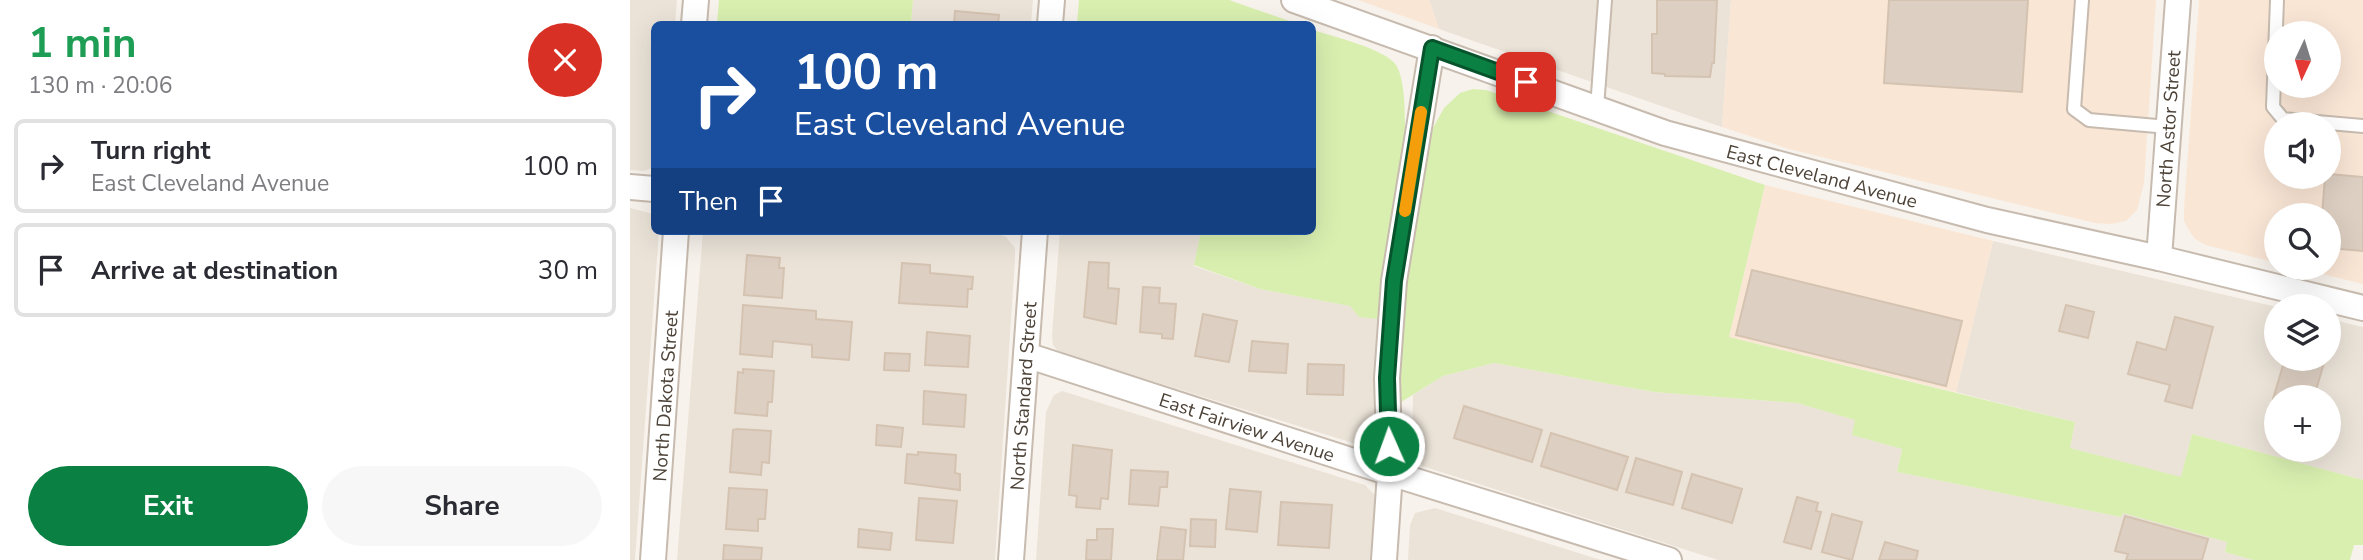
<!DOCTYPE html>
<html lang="en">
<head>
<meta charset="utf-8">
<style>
	:root { --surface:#fff; --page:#f7f7f7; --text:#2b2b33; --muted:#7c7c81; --line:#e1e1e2; --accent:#0b8043 }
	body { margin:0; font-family:"Nunito Sans",sans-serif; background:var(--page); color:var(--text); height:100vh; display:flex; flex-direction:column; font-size:26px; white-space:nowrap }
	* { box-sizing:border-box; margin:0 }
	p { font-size:23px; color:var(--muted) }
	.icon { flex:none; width:38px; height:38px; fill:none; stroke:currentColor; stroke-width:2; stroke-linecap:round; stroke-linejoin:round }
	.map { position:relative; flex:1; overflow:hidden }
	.panel { display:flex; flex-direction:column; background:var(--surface); width:630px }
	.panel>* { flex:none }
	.banner { position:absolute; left:21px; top:21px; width:665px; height:214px; border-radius:10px; box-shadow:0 7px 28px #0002; background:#1a4fa0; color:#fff; overflow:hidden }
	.needle { width:46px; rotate:184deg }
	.controls { position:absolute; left:1634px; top:21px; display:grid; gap:14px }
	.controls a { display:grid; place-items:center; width:77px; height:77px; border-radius:50%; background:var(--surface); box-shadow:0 7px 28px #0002; font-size:35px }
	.pin { position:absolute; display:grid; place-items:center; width:60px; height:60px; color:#fff; margin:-30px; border-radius:14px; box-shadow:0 4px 10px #0006 }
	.me { position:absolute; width:77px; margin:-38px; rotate:358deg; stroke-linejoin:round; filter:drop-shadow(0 0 5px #0008) }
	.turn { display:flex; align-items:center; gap:24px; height:147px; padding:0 28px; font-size:32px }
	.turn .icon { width:91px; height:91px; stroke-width:2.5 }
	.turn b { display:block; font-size:49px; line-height:60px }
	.then { display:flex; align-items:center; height:66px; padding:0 28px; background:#0003; gap:14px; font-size:26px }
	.round { display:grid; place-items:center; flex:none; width:74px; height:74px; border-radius:37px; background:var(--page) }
	.overview { display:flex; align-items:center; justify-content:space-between; height:119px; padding:0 28px }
	h1 { font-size:42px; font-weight:700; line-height:52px; color:#1e9e55 }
	.button { display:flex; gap:14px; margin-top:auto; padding:14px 28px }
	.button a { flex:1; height:80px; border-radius:42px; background:var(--accent); color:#fff; font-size:28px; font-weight:700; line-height:80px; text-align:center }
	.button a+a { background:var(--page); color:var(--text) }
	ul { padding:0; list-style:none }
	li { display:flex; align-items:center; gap:21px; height:94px; margin:0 14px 10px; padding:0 14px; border:4px solid var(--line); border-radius:10px }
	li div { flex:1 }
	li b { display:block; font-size:26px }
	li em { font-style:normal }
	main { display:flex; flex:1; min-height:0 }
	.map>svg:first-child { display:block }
	.residential { fill:#ebe3d8; fill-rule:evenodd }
	.commercial { fill:#fae6d5; fill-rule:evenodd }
	.green { fill:#d9efb0 }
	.building { fill:#ddcfc2; stroke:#d5c3b1; stroke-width:2 }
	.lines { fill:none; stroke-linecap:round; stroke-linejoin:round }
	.service-casing { stroke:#c7bbaf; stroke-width:16 }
	.minor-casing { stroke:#c7bbaf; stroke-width:28 }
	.service { stroke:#fff; stroke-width:12 }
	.minor { stroke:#fff; stroke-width:24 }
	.route-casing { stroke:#07532c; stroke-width:18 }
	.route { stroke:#0b8043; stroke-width:12 }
	.slow { stroke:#f59e0b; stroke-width:12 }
	.labels { text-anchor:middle; stroke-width:6; stroke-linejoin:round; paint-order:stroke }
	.street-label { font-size:19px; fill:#4c4237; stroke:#fff }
</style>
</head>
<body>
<main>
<section class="panel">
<div class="overview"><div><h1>1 min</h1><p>130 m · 20:06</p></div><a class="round" style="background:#d93025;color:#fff"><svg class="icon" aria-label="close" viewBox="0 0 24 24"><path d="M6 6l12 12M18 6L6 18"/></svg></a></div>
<ul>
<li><svg class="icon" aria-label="right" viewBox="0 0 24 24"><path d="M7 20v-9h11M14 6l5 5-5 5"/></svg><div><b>Turn right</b><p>East Cleveland Avenue</p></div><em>100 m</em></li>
<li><svg class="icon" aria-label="arrive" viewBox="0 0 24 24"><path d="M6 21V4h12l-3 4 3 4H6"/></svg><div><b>Arrive at destination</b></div><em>30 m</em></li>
</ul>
<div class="button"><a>Exit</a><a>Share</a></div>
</section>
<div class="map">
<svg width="1733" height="560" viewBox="0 0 1733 560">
	<rect width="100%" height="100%" fill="#f7f2eb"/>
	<g class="residential">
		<polygon points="0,0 47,0 45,24 24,24 24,167 14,171 0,170"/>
		<polygon points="283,0 403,0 401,24 281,24"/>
		<polygon points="799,0 1101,0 1092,127 809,29"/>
		<polygon points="0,208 20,213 24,218 24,231 29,231 5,560 0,560"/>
		<polygon points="73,231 362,231 376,237 385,248 385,259 365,560 47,560"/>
		<polygon points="430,231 571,231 564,266 630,289 720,306 756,320 747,440 741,445 733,446 435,354 427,350 423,345 422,335"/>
		<path d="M1363 241 1647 307V359H1699V319L1733 327V480L1562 434 1551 478 1440 448 1445 422 1326 392ZM1647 397H1699V450H1647Z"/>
		<polygon points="864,363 1024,392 1167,403 1226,420 1223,435 1272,449 1267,472 1491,517 1492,512 1597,542 1595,552 1623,560 1088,560 792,466 785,457 782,447 783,395 813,376"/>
		<polygon points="432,391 735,485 746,496 743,560 406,560 416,412 424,395"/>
		<polygon points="805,508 971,560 778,560 780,525 785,513"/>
	</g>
	<g class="commercial">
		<polygon points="728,0 799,0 809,29"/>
		<polygon points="1101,0 1526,0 1514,183 1507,210 1496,221 1481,224 1465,223 1159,149 1092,127"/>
		<path d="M1569 0H1733V284L1668 268H1699V215H1647V263L1576 245 1565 239 1558 229 1554 221V209ZM1647 33H1699V86H1647ZM1647 124H1699V177H1647Z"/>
		<polygon points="1135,185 1363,241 1326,392 1099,337"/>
	</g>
	<g class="green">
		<polygon points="89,0 283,0 281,24 87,24"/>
		<polygon points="449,0 599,0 668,24 447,24"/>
		<path d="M683 30C701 36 756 49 766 65 789 101 761 270 756 320L729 317 720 306 630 289 564 265 571 231H682Z"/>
		<polygon points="843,89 856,90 1135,185 1099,337 1445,422 1440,448 1551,477 1562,434 1733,480 1733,545 1724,545 1720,560 1623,560 1595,552 1597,542 1493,513 1491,517 1267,472 1272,449 1222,435 1225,420 1167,403 1024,392 864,363 813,376 768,404 763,399 775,250 803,128 814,108 830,93"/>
	</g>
	<g class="building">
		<polygon points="1027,0 1087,0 1084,63 1082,63 1080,77 1035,76 1035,74 1022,73 1022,34 1027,34"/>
		<polygon points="1259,0 1398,0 1392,92 1254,83"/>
		<polygon points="325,11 369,15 368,24 324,24"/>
		<polygon points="1699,174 1733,177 1733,251 1699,248 1699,215 1692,215 1695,177 1699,177"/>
		<polygon points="117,255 150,258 149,268 154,268 152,298 114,295"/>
		<polygon points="459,262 479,263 478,288 489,289 486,324 454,317"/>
		<polygon points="272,263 300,265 300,273 343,277 342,289 338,289 337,307 269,303"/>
		<polygon points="1122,270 1332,321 1316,386 1106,335"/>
		<polygon points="513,287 530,288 529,303 546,304 543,339 532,338 532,334 510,332"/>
		<polygon points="113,305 186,311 186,319 222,322 219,360 182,357 182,345 143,341 142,357 110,354"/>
		<polygon points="1436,305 1464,312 1458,338 1429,331"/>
		<polygon points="573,314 607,321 599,362 565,356"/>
		<polygon points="1545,317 1583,327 1562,408 1535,401 1540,385 1498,374 1507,342 1536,350"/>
		<polygon points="297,332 340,336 338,367 295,365"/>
		<polygon points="622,341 658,344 656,373 619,371"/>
		<polygon points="255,353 280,354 279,371 254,370"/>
		<polygon points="1655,359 1681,359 1694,363 1684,397 1643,399"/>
		<polygon points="678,364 714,365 713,395 677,394"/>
		<polygon points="113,369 144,371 142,402 138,402 137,416 105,413 108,372 113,373"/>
		<polygon points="294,391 336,395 334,427 293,424"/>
		<polygon points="834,406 912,430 902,462 824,438"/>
		<polygon points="247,425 273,428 271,447 246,445"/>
		<polygon points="107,429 141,431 139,463 132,462 131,475 100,472 103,430"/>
		<polygon points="921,433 998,457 987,490 911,466"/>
		<polygon points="443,445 482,450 478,499 471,498 470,509 446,507 447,496 439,495"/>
		<polygon points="288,452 326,455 325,473 330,474 330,490 275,483 277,454 288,455"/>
		<polygon points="1006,458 1052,472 1043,505 996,492"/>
		<polygon points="501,470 538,472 537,487 530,487 528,506 499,504"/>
		<polygon points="1062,474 1112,489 1102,523 1052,508"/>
		<polygon points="99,488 137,490 135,519 128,519 128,531 96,529"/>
		<polygon points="600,489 631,492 627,532 596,529"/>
		<polygon points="1167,497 1188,503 1186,511 1191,512 1181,549 1154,542"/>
		<polygon points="289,498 327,501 323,543 286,540"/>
		<polygon points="651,502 702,505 699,548 648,545"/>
		<polygon points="1202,514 1232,522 1222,560 1192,552"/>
		<polygon points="1495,516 1578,539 1572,560 1496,560 1498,554 1485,551"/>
		<polygon points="561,519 586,520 585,547 560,546"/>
		<polygon points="531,527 556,530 553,560 527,560"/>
		<polygon points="229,529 262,533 260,550 228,547"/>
		<polygon points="467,529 483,529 481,560 456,560 457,540 467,540"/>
		<polygon points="1255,542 1288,551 1286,560 1249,560"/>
		<polygon points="94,545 132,548 131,560 93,560"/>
	</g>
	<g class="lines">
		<defs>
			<g id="service">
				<polyline points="1452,0 1444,109 1459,120 1538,127"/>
				<polyline points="1647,0 1643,107 1653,119 1733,126"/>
				<polyline points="967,108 975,0"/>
			</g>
			<g id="minor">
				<polyline points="664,0 1035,133 1357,220 1529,258 1733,308"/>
				<polyline points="64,24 66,0"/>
				<polyline points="420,24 422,0"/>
				<polyline points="0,187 24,189"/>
				<polyline points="1529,258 1548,0"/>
				<polyline points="396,355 760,473 1039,560"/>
				<polyline points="23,560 46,231"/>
				<polyline points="381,560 405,231"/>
				<polyline points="754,560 760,473 757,378 764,281 802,48"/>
			</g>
		</defs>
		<use href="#service" class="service-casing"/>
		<use href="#minor" class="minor-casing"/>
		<use href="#service" class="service"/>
		<use href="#minor" class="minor"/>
	</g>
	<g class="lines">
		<defs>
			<polyline id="route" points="759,446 757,378 764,281 802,48 896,82"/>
		</defs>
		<use href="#route" class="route-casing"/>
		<use href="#route" class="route"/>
		<polyline class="slow" points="775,211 791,112"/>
	</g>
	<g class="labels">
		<g class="street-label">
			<text transform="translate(1538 129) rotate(-86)" y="7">North Astor Street</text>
			<text transform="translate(1192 176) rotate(15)" y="7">East Cleveland Avenue</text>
			<text transform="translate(35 396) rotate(-86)" y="7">North Dakota Street</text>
			<text transform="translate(393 396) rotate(-86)" y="7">North Standard Street</text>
			<text transform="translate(617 427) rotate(18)" y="7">East Fairview Avenue</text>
		</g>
	</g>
</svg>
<div class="controls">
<a><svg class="needle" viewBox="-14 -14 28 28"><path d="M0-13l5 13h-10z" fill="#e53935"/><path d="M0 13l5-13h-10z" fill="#7c7c81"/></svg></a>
<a><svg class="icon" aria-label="sound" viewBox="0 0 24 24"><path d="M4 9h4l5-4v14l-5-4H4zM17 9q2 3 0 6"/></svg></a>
<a><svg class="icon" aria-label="search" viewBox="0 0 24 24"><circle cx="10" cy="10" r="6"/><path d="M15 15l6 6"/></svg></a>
<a><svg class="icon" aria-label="layers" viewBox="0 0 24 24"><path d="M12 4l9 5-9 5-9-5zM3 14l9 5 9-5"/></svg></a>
<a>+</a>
</div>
<div class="pin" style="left:896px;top:82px;background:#d93025"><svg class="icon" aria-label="arrive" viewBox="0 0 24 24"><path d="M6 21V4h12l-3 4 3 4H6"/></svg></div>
<svg class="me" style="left:759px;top:446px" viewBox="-20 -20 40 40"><circle r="17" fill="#0b8043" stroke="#fff" stroke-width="3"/><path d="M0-11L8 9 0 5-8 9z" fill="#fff"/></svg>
<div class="banner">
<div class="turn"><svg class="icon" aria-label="right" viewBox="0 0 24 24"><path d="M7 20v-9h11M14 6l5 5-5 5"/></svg><div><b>100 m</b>East Cleveland Avenue</div></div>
<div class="then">Then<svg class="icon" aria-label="arrive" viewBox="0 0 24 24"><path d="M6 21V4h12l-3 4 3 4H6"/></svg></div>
</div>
</div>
</main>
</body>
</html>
